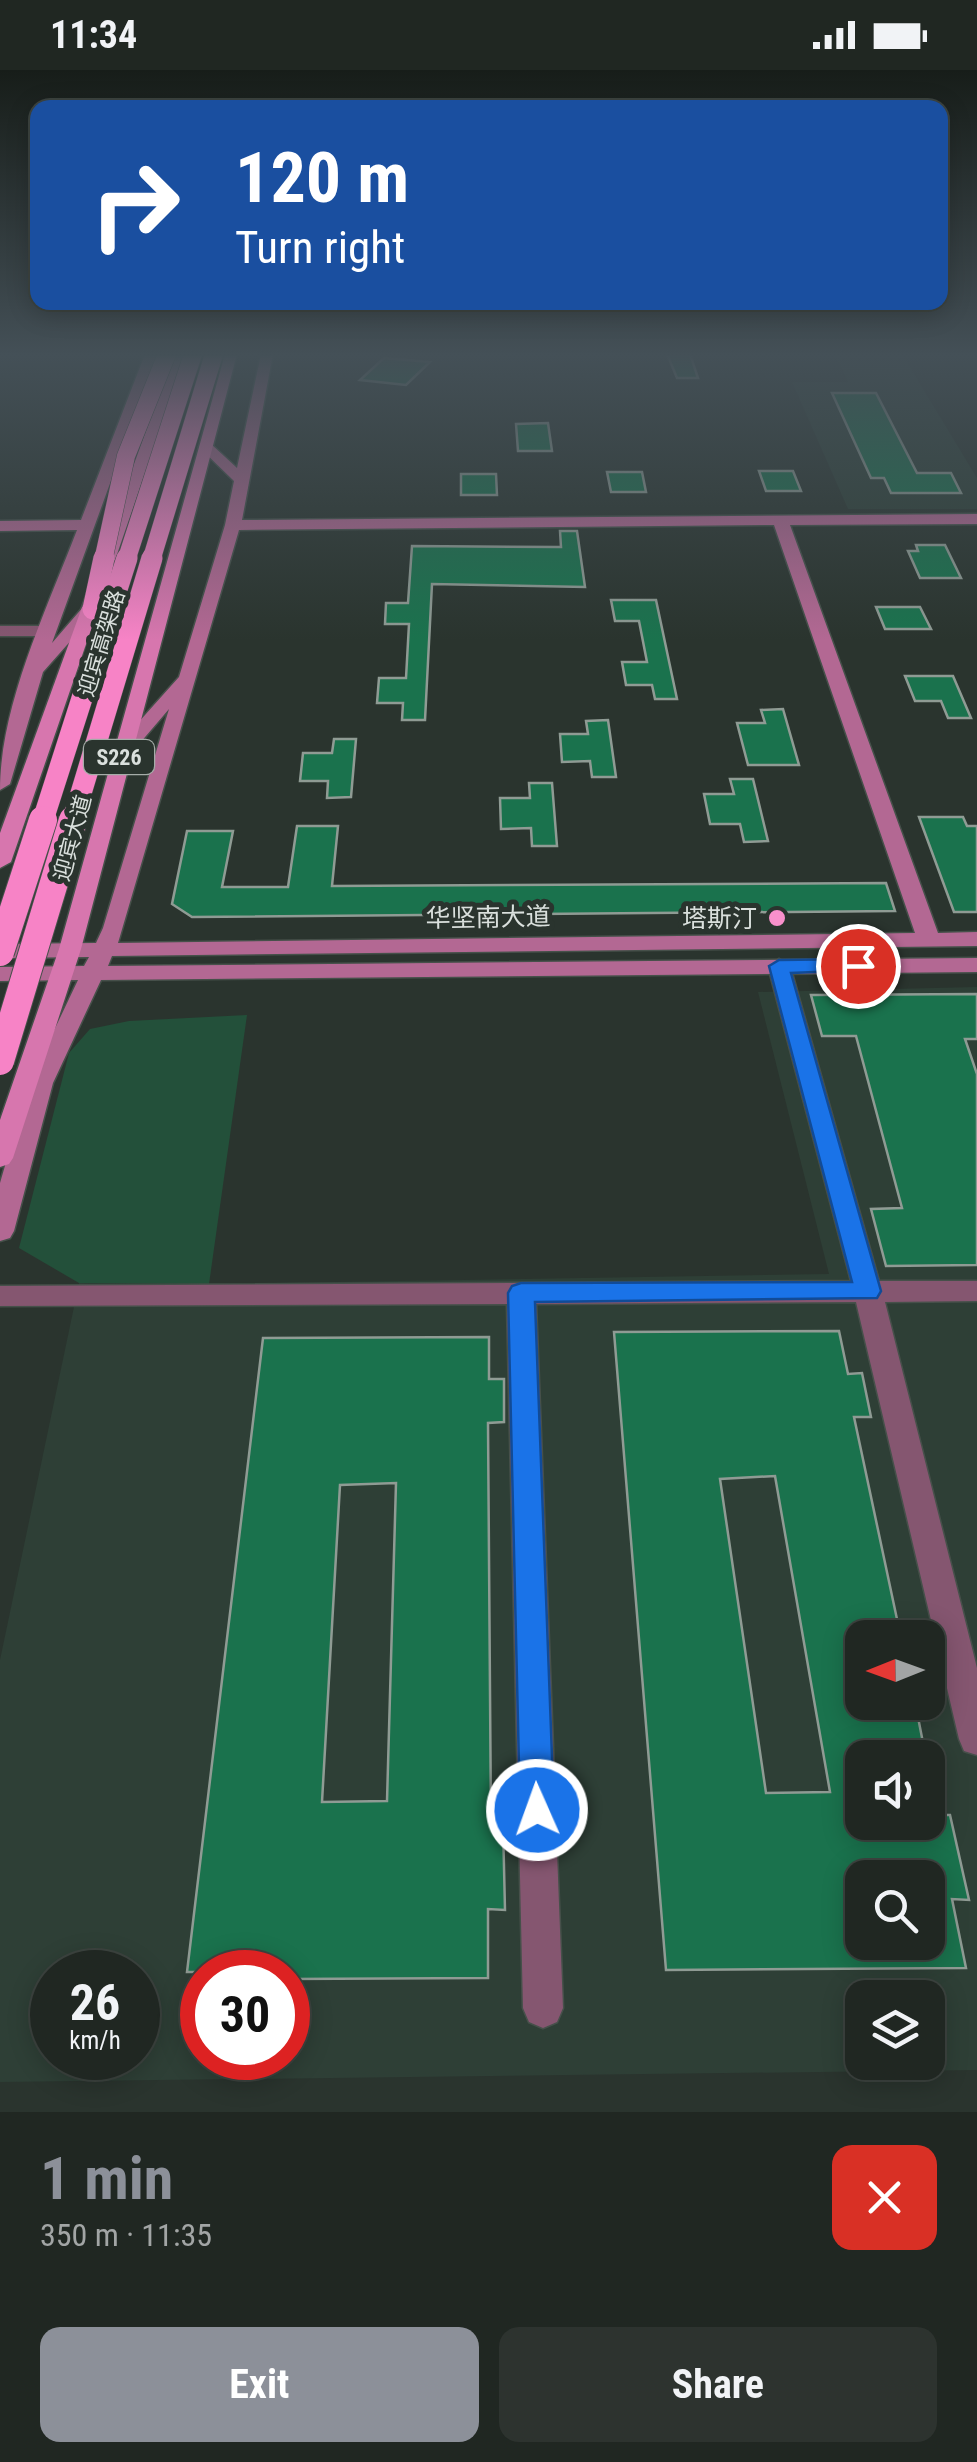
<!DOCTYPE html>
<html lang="en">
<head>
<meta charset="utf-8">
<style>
	:root { --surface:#202722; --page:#2d332f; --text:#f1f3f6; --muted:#a2a5a5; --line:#3d4440; --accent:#8c9099 }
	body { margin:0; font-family:"Roboto Condensed","Noto Sans SC",sans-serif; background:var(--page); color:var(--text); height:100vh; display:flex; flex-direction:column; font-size:38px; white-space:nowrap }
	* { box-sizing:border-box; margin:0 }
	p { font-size:32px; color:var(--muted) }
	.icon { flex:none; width:55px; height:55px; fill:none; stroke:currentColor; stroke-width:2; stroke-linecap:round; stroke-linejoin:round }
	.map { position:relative; height:2042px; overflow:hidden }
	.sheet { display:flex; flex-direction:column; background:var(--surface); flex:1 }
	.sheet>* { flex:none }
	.hud { position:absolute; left:30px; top:30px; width:918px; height:210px; border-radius:20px; box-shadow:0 5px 25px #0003,0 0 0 2px var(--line); background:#1a4fa0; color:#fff; overflow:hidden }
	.needle { width:65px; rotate:269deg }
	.buttons { position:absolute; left:845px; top:1550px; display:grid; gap:20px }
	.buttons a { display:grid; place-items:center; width:100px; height:100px; border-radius:20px; background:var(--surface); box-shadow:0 5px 25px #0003,0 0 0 2px var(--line); font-size:50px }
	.speed { position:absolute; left:30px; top:1880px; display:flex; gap:20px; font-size:50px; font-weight:700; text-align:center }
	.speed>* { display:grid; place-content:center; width:130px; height:130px; border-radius:50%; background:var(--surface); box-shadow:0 5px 25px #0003,0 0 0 2px var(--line); line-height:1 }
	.speed small { font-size:25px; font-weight:400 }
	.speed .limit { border:15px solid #d22; background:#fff; color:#111 }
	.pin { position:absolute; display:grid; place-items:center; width:85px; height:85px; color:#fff; margin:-42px; border:5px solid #fff; border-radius:50%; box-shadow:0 2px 10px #0007 }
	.me { position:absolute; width:110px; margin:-55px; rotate:358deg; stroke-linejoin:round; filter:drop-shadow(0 0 8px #0008) }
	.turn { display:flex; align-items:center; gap:35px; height:210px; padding:0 40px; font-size:45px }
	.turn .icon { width:130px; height:130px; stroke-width:2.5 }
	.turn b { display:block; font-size:70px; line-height:85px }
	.round { display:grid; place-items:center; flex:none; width:105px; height:105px; border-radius:20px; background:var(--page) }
	.summary { display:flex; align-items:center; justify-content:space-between; height:170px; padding:0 40px }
	h1 { font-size:60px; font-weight:700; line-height:75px; color:var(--accent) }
	.cta { display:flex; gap:20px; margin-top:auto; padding:20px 40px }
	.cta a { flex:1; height:115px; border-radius:20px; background:var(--accent); color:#fff; font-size:40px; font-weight:700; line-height:115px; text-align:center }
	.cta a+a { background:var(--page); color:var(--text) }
	.status { display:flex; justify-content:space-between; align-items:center; height:70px; padding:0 50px; background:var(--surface); direction:ltr }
	.status svg { height:28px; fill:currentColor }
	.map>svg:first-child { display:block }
	.built { fill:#2e3f36; fill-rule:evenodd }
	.green { fill:#23503a }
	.building { fill:#1a724d; stroke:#8f9b94; stroke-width:2.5; fill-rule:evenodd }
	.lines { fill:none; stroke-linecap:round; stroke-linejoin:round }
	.street-casing { stroke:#46504a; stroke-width:3 }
	.secondary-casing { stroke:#46504a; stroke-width:3 }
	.primary-casing { stroke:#46504a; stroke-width:3 }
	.street { fill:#855670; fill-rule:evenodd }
	.secondary { fill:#b36893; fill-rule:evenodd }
	.primary { fill:#d776ae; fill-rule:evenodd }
	.highway-bridge-far2-casing { stroke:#46504a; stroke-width:19; stroke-linecap:butt }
	.highway-bridge-far1-casing { stroke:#46504a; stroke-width:22; stroke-linecap:butt }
	.highway-bridge-casing { stroke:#46504a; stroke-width:30; stroke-linecap:butt }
	.highway-bridge-far2 { stroke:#f783c6; stroke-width:18 }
	.highway-bridge-far1 { stroke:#f783c6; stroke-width:21 }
	.highway-bridge { stroke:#f783c6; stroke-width:28 }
	.route { fill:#1a73e8; stroke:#114b97; stroke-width:2.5 }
	.poi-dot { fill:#f890cb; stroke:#2a342e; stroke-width:4 }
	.labels { text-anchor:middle; stroke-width:10; stroke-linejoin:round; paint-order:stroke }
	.far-street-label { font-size:22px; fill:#dae0dd; stroke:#2a342e }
	.shield { fill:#2a342e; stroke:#a5aca8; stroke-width:2.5 }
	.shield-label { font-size:22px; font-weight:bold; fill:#dae0dd }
	.street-label { font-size:25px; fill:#dae0dd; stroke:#2a342e }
	.poi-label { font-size:25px; fill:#dae0dd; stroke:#2a342e; text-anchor:end }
</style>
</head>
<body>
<div class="status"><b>11:34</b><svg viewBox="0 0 49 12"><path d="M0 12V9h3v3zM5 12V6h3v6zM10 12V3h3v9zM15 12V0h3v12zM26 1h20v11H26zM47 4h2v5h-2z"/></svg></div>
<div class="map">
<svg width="977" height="2042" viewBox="0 0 977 2042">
	<rect width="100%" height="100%" fill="#2a342e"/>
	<g class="built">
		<polygon points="835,284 902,284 977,408 977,439 848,439 792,312 848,312"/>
		<path d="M977 917V2000L0 2012V1590L79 1213 209 1214 829 1204 758 922ZM862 1568H928V1632H862ZM862 1688H928V1752H862ZM862 1808H928V1872H862ZM52 1902H138V1988H52ZM202 1902H288V1988H202ZM862 1928H928V1992H862Z"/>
	</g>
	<polygon class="green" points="247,945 209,1214 79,1213 19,1178 69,983 90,959 129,951"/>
	<g class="building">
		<polygon points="667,284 690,284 698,308 677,308"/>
		<polygon points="384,288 430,292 406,315 360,310"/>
		<polygon points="832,323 876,323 917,403 951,403 961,423 891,423 884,408 871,408"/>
		<polygon points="548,353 552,381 518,381 516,354"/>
		<polygon points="759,401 793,401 801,421 766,421"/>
		<polygon points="607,402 642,402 646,422 611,422"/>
		<polygon points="461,404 496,404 497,425 461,425"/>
		<polygon points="560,461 577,461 585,517 432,514 425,650 402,650 403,633 377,633 379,608 406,608 409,554 385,554 386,533 408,533 412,476 561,477"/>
		<polygon points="916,475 945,475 961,508 920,508 908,481 918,481"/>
		<polygon points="611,530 656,530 677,629 655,629 652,615 626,615 622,592 647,592 639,551 615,551"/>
		<polygon points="876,537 920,537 931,559 885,559"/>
		<polygon points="905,606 953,606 971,648 948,648 941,631 915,631"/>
		<polygon points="783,639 799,695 748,695 737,653 765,653 761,640"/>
		<polygon points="608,650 616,707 592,707 590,691 562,692 560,664 588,664 586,651"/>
		<polygon points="334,669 356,669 351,727 327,728 328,711 300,711 303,683 332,683"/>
		<polygon points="730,709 753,709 768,771 744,772 740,754 710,754 704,724 734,724"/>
		<polygon points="529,713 552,713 557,776 532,776 531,758 501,759 500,728 530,728"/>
		<polygon points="919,747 963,747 967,756 977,756 977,842 954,842"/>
		<polygon points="297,756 338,756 332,816 886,813 895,841 192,847 172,834 187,761 233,761 222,817 288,817"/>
		<polygon points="977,924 977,969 965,969 977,1004 977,1195 886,1196 871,1139 902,1138 856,966 822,966 811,925"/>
		<path d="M839 1261 848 1304 862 1303 871 1347H854L901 1568H862V1632H915L926 1688H862V1752H928V1745H950L969 1830 952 1829 966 1898 666 1900 614 1262ZM775 1406 830 1722 766 1723 720 1409ZM862 1808H928V1872H862Z"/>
		<path d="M489 1267V1309H504V1352L488 1353 491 1754H503L505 1840 488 1839V1908L288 1909V1902H187L263 1268ZM396 1413 387 1731 322 1732 340 1415Z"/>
	</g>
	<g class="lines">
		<defs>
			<g id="street">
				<polygon points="0,556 47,556 56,561 47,566 0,566"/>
				<polygon points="779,889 790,896 879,1211 977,1211 977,1231 885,1232 977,1598 977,1685 964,1681 959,1669 856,1232 536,1234 563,1938 557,1952 543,1958 529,1952 523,1938 507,1234 0,1236 0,1216 851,1211 768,896"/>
			</g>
			<g id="secondary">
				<path d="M145 284H157L52 573 84 536 98 540 43 602 10 714 0 720C0 635 47 539 77 460L0 461V451L81 450Z"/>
				<path d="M261 284H273L242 450 977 444V454L790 455 938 863 977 862V876L112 886 108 896 977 888V902L101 910 53 1013 14 1161 10 1168 0 1171V1113L29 1013 78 910 0 911V897L84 896 89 887 0 888V874L96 873 103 858 169 639 128 687H114L111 683 179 607 225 455 234 411 199 377 211 374 237 398ZM774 455 915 863 118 873 239 460Z"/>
			</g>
			<g id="primary">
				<polygon points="174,284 186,284 11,792 0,798 0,763"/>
				<polygon points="225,284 237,284 81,879 13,1088 9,1094 0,1097 0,1050 59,879"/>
			</g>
		</defs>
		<use href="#street" class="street-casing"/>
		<use href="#secondary" class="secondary-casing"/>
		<use href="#primary" class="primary-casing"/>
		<use href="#street" class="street"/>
		<use href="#secondary" class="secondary"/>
		<use href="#primary" class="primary"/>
		<defs>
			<g id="highway-bridge-far2">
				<polyline points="103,491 126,386 167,284"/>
				<polyline points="126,491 193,284"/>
				<polyline points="151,491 214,284"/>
			</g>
			<g id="highway-bridge-far1">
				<polyline points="93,539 104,488"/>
				<polyline points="42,753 127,488"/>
				<polyline points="72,753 152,488"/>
			</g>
			<g id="highway-bridge">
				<polyline points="0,882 43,750"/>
				<polyline points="0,991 73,750"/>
			</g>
		</defs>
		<use href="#highway-bridge-far2" class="highway-bridge-far2-casing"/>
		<use href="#highway-bridge-far1" class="highway-bridge-far1-casing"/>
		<use href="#highway-bridge" class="highway-bridge-casing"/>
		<use href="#highway-bridge-far2" class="highway-bridge-far2"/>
		<use href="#highway-bridge-far1" class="highway-bridge-far1"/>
		<use href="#highway-bridge" class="highway-bridge"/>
	</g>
	<linearGradient id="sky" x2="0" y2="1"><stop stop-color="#171d19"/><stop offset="0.5" stop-color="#445057"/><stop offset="1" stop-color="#445057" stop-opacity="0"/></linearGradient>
	<rect width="977" height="570" fill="url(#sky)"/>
	<polygon class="route" points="858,889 866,891 869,896 866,900 791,903 881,1221 877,1228 535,1232 554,1740 549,1751 537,1756 525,1751 520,1740 508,1223 512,1216 521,1213 852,1212 769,896 779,890"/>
	<circle class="poi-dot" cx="777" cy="848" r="10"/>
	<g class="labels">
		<g class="far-street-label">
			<text transform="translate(101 573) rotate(-73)" y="8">迎宾高架路</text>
			<text transform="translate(72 768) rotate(-75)" y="8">迎宾大道</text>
		</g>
		<rect class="shield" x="84" y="670" width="70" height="34" rx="8"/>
		<g class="shield-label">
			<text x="119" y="695">S226</text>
		</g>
		<g class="street-label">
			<text transform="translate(488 847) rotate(-1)" y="9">华坚南大道</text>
		</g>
		<g class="poi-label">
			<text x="757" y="857">塔斯汀</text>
		</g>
	</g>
</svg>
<div class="buttons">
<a><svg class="needle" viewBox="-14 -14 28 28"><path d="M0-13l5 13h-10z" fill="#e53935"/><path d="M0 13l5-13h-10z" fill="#a2a5a5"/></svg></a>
<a><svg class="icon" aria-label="sound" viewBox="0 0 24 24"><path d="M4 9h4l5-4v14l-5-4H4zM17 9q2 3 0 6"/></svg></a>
<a><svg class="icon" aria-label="search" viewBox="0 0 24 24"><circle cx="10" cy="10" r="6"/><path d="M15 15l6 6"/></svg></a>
<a><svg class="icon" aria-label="layers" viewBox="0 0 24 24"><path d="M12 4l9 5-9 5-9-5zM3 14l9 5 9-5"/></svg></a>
</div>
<div class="speed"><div>26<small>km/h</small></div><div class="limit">30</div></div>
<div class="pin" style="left:858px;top:896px;background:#d93025"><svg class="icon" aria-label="arrive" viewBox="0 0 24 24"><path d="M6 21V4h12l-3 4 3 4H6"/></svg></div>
<svg class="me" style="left:537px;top:1740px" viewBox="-20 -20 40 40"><circle r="17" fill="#1a73e8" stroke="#fff" stroke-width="3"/><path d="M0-11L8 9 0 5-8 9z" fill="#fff"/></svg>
<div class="hud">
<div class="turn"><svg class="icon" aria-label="right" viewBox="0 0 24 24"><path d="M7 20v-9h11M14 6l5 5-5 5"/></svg><div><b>120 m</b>Turn right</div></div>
</div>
</div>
<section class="sheet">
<div class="summary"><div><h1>1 min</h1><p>350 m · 11:35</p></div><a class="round" style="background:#d93025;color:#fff"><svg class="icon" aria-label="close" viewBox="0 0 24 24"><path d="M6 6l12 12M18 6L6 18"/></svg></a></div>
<div class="cta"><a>Exit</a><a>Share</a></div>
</section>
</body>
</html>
